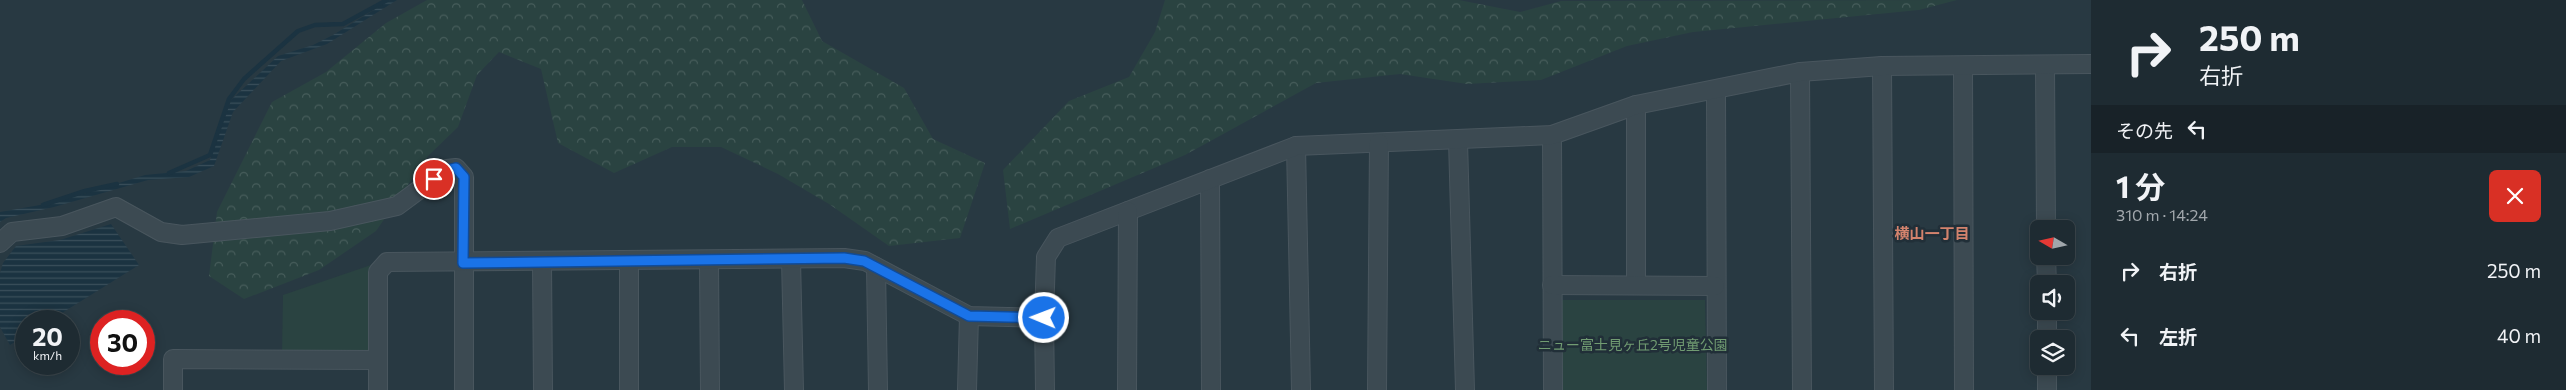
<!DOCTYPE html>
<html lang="ja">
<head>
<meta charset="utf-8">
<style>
	:root { --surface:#1e2b32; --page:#2b373e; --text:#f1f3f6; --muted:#a1a7ac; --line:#3c474d }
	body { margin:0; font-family:Commissioner,"Noto Sans JP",sans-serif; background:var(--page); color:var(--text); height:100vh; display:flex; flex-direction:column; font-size:19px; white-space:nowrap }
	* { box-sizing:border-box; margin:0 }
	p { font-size:16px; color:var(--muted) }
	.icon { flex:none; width:28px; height:28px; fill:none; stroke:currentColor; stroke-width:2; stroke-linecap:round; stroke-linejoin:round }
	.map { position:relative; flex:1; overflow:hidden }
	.sheet { display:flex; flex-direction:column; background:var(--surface); width:475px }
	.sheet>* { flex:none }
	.top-card { background:#1e2b32; color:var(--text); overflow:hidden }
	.needle { width:32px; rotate:279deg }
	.fabs { position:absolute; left:2030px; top:220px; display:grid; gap:10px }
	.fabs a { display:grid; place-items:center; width:45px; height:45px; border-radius:8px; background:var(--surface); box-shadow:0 2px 12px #0003,0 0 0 1px var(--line); font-size:25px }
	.speed { position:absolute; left:15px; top:310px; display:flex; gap:10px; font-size:25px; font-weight:700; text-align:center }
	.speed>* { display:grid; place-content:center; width:65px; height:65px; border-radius:50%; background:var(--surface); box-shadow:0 2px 12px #0003,0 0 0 1px var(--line); line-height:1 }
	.speed small { font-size:12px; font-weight:400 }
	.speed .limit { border:8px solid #d22; background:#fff; color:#111 }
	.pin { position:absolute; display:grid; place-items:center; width:42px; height:42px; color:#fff; margin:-21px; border:2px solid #fff; border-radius:50%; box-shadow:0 1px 5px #0007 }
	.me { position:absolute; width:55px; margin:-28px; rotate:271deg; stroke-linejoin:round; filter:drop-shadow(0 0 4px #0008) }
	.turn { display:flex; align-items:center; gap:18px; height:105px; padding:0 25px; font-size:22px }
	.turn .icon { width:65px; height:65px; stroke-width:2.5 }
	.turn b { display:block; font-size:35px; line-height:42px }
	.then { display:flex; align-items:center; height:48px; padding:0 25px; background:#0003; gap:10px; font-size:19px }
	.round { display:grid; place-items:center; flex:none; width:52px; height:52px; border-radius:8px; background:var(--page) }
	.headline { display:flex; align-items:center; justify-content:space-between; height:85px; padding:0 25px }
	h1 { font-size:30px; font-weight:700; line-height:38px }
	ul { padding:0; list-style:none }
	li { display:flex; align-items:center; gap:15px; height:65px; padding:0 25px }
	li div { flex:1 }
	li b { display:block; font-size:19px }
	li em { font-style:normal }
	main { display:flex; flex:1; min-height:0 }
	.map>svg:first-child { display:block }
	.green { fill:#2a4341 }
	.forest { fill:url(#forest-crowns) }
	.water { fill:url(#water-rules) }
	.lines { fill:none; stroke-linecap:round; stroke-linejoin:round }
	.stream { stroke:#1b3341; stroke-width:4.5 }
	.minor-casing { stroke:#49565e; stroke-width:20 }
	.minor { stroke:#3c4a52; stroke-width:18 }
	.route-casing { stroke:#114b97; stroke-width:12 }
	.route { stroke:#1a73e8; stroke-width:9 }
	.labels { text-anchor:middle; stroke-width:5; stroke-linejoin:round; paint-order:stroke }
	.park-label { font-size:14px; fill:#719c72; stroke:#212f38 }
	.neighbourhood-label { font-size:15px; font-weight:bold; fill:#d3836d; stroke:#212f38 }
</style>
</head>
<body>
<main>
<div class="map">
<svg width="2091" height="390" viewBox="0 0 2091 390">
	<defs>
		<pattern id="forest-crowns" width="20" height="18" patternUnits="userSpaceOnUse" patternTransform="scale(1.25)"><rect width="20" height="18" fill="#2a4341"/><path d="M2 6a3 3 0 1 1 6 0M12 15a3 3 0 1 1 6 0" fill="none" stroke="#475d5b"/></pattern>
		<pattern id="water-rules" width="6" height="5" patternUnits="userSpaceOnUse" patternTransform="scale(1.25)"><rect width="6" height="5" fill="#1b3341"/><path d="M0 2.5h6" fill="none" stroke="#3a4f5b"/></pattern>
	</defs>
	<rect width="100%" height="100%" fill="#283942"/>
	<g class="green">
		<polygon points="374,264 371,353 282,353 283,295"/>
		<polygon points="1558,300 1705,300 1707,390 1558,390"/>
	</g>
	<g class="forest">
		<polygon points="427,0 802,0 822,41 904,88 933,139 985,163 960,238 889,246 829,204 778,174 721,147 672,147 614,173 558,143 541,69 499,52 477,75 458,127 428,156 376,231 319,270 244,299 209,276 217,212 272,102 326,72 386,23"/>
		<polygon points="1165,0 1459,0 1520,12 1561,1 1957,0 1919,10 1693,32 1627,46 1541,80 1467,84 1400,74 1316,83 1185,155 1010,229 1003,170 1069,101 1129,77 1155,32"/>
	</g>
	<g class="water">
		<polygon points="390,0 397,0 327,44 281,61 233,112 214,166 189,177 148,180 54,207 6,218 0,222 0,212 57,202 145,175 186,171 210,160 231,100 278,56 313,45 333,35"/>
		<polygon points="111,224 139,265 49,321 26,321 26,335 10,345 0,327 0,273 3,263 16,246 60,240"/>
	</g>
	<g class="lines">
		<g class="stream">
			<polyline points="169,173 210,155 229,99 244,79 298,31 315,25 343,24 387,0"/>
			<polyline points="43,205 85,191 117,184"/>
		</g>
		<defs>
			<g id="minor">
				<polyline points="2045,65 2046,229"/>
				<polyline points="1882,66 1884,390"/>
				<polyline points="1963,66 1964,390"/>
				<polyline points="1800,72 1802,390"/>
				<polyline points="1716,90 1717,390"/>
				<polyline points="1552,135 1553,390"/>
				<polyline points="1458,141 1465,390"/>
				<polyline points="1296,146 1301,390"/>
				<polyline points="1210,179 1211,390"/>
				<polyline points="0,243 12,232 62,226 116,207 161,232 182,235 330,221 397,206 447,169 456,168 464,177 464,390"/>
				<polyline points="2046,256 2047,284"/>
				<polyline points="791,259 794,390"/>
				<polyline points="709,260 710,390"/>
				<polyline points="629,261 629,390"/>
				<polyline points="542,262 543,390"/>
				<polyline points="876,267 878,390"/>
				<polyline points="1636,284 1636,105"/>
				<polyline points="1552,285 1715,286"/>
				<polyline points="2047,311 2047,339"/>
				<polyline points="2047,366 2047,390"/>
				<polyline points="173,390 173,359 378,360"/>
				<polyline points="378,390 378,272 387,262 844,258 865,261 969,316 1044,318"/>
				<polyline points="967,390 969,316"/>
				<polyline points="1045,390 1044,318 1046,257 1058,238 1296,146 1552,135 1636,105 1800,72 1882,66 2091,64"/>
				<polyline points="1127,390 1128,211"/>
				<polyline points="1377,390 1379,143"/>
			</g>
		</defs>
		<use href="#minor" class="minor-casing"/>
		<use href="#minor" class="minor"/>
	</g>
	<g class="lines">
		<defs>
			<polyline id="route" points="434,179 447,170 456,168 464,177 463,263 844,258 864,261 969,316 1044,318"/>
		</defs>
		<use href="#route" class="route-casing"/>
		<use href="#route" class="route"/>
	</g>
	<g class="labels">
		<g class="park-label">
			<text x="1633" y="350">ニュー富士見ヶ丘2号児童公園</text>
		</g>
		<g class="neighbourhood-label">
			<text x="1932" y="239">横山一丁目</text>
		</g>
	</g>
</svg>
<div class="fabs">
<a><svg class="needle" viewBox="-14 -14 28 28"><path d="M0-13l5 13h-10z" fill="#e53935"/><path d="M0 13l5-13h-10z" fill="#a1a7ac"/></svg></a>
<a><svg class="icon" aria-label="sound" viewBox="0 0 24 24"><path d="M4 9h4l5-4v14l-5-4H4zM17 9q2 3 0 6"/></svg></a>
<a><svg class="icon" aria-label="layers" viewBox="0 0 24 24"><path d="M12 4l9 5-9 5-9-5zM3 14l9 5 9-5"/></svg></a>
</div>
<div class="speed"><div>20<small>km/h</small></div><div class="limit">30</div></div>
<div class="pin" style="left:434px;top:179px;background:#d93025"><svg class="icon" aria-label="arrive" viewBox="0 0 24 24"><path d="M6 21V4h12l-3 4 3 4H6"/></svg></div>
<svg class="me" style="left:1044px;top:318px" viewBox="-20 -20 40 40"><circle r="17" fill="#1a73e8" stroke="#fff" stroke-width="3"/><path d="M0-11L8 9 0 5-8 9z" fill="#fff"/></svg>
</div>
<section class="sheet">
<div class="top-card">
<div class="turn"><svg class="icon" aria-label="right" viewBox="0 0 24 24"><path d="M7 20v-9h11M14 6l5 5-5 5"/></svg><div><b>250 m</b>右折</div></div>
<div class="then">その先<svg class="icon" aria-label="left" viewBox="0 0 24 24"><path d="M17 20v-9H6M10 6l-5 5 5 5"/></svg></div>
</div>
<div class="headline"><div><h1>1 分</h1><p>310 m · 14:24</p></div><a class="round" style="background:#d93025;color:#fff"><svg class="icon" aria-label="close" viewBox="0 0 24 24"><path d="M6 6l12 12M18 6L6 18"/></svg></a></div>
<ul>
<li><svg class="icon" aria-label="right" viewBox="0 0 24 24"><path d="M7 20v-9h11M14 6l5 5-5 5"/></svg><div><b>右折</b></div><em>250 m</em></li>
<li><svg class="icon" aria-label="left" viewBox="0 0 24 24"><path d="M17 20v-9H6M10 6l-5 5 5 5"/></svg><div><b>左折</b></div><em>40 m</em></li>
</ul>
</section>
</main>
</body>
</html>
